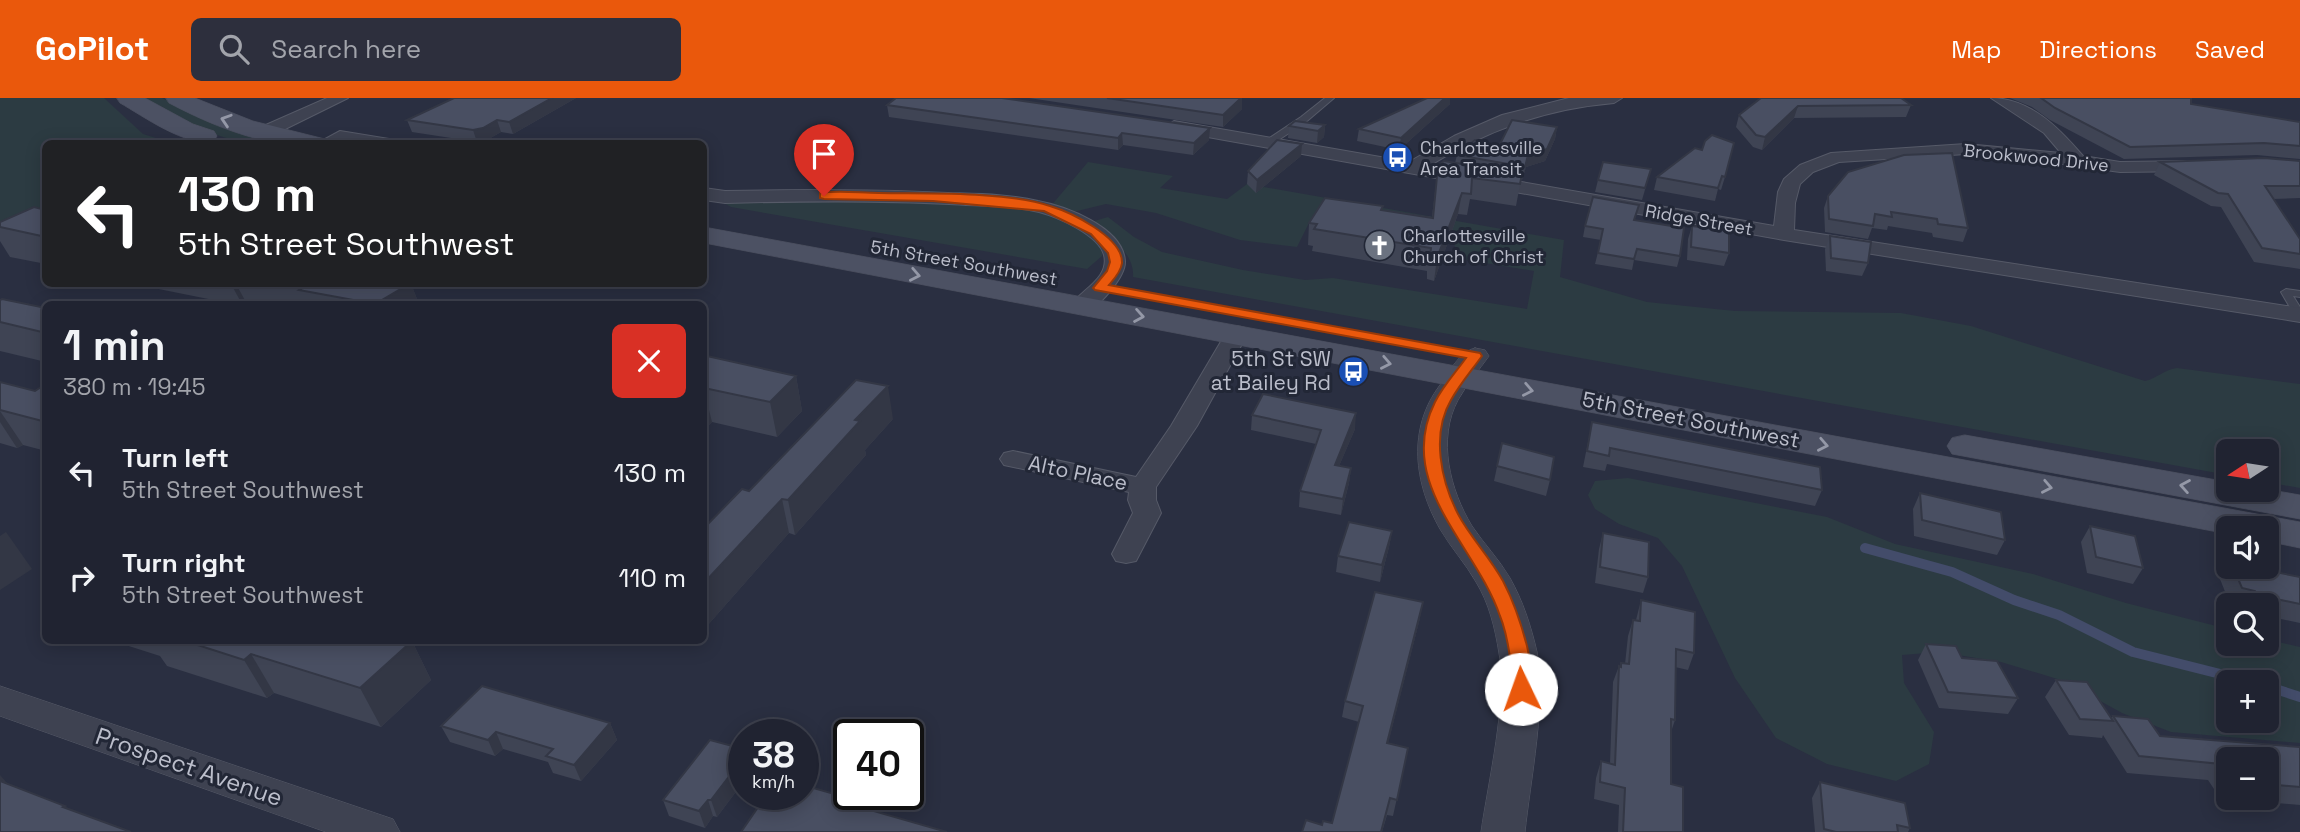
<!DOCTYPE html>
<html lang="en">
<head>
<meta charset="utf-8">
<style>
	:root { --surface:#202331; --page:#2d2f3d; --text:#f1f3f6; --muted:#a2a4ab; --line:#3d404d; --accent:#ea580c }
	body { margin:0; font-family:"Space Grotesk",sans-serif; background:var(--page); color:var(--text); height:100vh; display:flex; flex-direction:column; font-size:26px; white-space:nowrap }
	* { box-sizing:border-box; margin:0 }
	p { font-size:23px; color:var(--muted) }
	.icon { flex:none; width:38px; height:38px; fill:none; stroke:currentColor; stroke-width:2; stroke-linecap:round; stroke-linejoin:round }
	.map { position:relative; flex:1; overflow:hidden }
	.sheet { position:absolute; left:42px; top:203px; width:665px; height:343px; display:flex; flex-direction:column; background:var(--surface); border-radius:10px; box-shadow:0 4px 18px #0003,0 0 0 2px var(--line) }
	.sheet>* { flex:none }
	.guide { position:absolute; left:42px; top:42px; width:665px; height:147px; border-radius:10px; box-shadow:0 4px 18px #0003,0 0 0 2px var(--line); background:#202124; color:#fff; overflow:hidden }
	.needle { width:46px; rotate:258deg }
	.buttons { position:absolute; left:2216px; top:341px; display:grid; gap:14px }
	.buttons a { display:grid; place-items:center; width:63px; height:63px; border-radius:10px; background:var(--surface); box-shadow:0 4px 18px #0003,0 0 0 2px var(--line); font-size:35px }
	.speed { position:absolute; left:728px; top:621px; display:flex; gap:14px; font-size:35px; font-weight:700; text-align:center }
	.speed>* { display:grid; place-content:center; width:91px; height:91px; border-radius:50%; background:var(--surface); box-shadow:0 4px 18px #0003,0 0 0 2px var(--line); line-height:1 }
	.speed small { font-size:18px; font-weight:400 }
	.speed .limit { border:4px solid #111; border-radius:10px; background:#fff; color:#111 }
	.pin { position:absolute; display:grid; place-items:center; width:60px; height:60px; color:#fff; margin:-72px -30px; border-radius:50% 50% 50% 0; rotate:-45deg; box-shadow:0 0 7px #0007 }
	.pin .icon { rotate:45deg }
	.me { position:absolute; width:77px; margin:-38px; rotate:357deg; stroke-linejoin:round; filter:drop-shadow(0 0 5px #0008) }
	.turn { display:flex; align-items:center; gap:24px; height:147px; padding:0 21px; font-size:32px }
	.turn .icon { width:91px; height:91px; stroke-width:2.5 }
	.turn b { display:block; font-size:49px; line-height:60px }
	.round { display:grid; place-items:center; flex:none; width:74px; height:74px; border-radius:10px; background:var(--page) }
	.headline { display:flex; align-items:center; justify-content:space-between; height:119px; padding:0 21px }
	h1 { font-size:42px; font-weight:700; line-height:52px }
	ul { padding:0; list-style:none }
	li { display:flex; align-items:center; gap:21px; height:105px; padding:0 21px }
	li div { flex:1 }
	li b { display:block; font-size:26px }
	li em { font-style:normal }
	header { display:flex; align-items:center; gap:42px; box-sizing:border-box; height:98px; padding:0 35px; background:var(--accent); color:#fff }
	header strong { font-size:33px }
	nav { display:flex; gap:38px; margin-inline-start:auto; font-size:24px }
	.search { width:490px; height:63px; background:var(--page); display:flex; align-items:center; gap:18px; box-sizing:border-box; padding:0 24px; border-radius:10px; color:var(--muted); font-size:26px }
	.map>svg:first-child { display:block }
	.green { fill:#2c3b42; fill-rule:evenodd }
	.lines { fill:none; stroke-linecap:round; stroke-linejoin:round }
	.stream { stroke:#434c6a; stroke-width:10 }
	.service-casing { stroke:#565a68; stroke-width:2 }
	.minor-casing { stroke:#565a68; stroke-width:2 }
	.tertiary-casing { stroke:#565a68; stroke-width:1 }
	.secondary-casing { stroke:#474b5a; stroke-width:1 }
	.service { fill:#3e4251; fill-rule:evenodd }
	.minor { fill:#3e4251; fill-rule:evenodd }
	.tertiary { fill:#3e4251; fill-rule:evenodd }
	.secondary { fill:#4c5163; fill-rule:evenodd }
	.wall { fill:#3f4454; fill-rule:evenodd }
	.shaded-wall { fill:#333745 }
	.building { fill:#494f62; stroke:#333745; stroke-width:2 }
	.oneway { stroke:#9498a7 }
	.route { fill:#ea580c; stroke:#983908; stroke-width:2 }
	.labels { text-anchor:middle; stroke-width:6; stroke-linejoin:round; paint-order:stroke }
	.far-poi-label { font-size:18px; fill:#bbbecb; stroke:#222736; text-anchor:start }
	.far-street-label { font-size:18px; fill:#bbbecb; stroke:#222736 }
	.poi-label { font-size:21px; fill:#bbbecb; stroke:#222736; text-anchor:end }
	.street-label { font-size:21px; fill:#bbbecb; stroke:#222736 }
	.near-street-label { font-size:24px; fill:#bbbecb; stroke:#222736 }
</style>
</head>
<body>
<header>
<strong>GoPilot</strong>
<div class="search"><svg class="icon" aria-label="search" viewBox="0 0 24 24"><circle cx="10" cy="10" r="6"/><path d="M15 15l6 6"/></svg>Search here</div>
<nav><a>Map</a><a>Directions</a><a>Saved</a></nav>
</header>
<div class="map">
<svg width="2300" height="734" viewBox="0 0 2300 734">
	<rect width="100%" height="100%" fill="#2a2f41"/>
	<g class="green">
		<polygon points="0,0 104,0 143,36 172,45 46,46 45,114 0,127"/>
		<path d="M142 0H162L207 22 290 45C277 45 264 47 252 45 213 41 175 19 142 0Z"/>
		<path d="M1088 64 1173 78 1160 90 1227 101 1247 86 1564 142 1560 179 1647 204 1735 213 1901 215 1971 228 2145 283C2158 280 2163 272 2177 270L2300 286V390L2266 384V354H2228V377L1133 179C1135 155 1108 137 1091 124L1108 119 1134 139 1162 154 1243 172 1305 182 1333 180 1527 211 1534 173 1461 161 1452 142 1388 133 1323 116 1312 119 1297 149 1240 142 1156 115 1106 106 1069 115 1050 109Z"/>
		<polygon points="880,101 1012,107 1037,111 1079,129 1102,148 1102,158 1087,171 731,109 724,105"/>
		<path d="M1628 380 1827 419 1895 446 2033 476 2126 505 2228 531V546H2266V541L2300 549V645L2171 634 2122 615 2064 583 2001 564 1939 554 1902 557 1904 585 1934 634 1929 666 1896 683 1827 666 1776 640 1735 580 1682 468 1658 440 1619 426 1595 411 1588 397 1595 383ZM2228 584H2266V623H2228Z"/>
	</g>
	<g class="lines">
		<g class="stream">
			<polyline points="1865,450 1952,474 2014,502 2059,517 2133,554 2252,584"/>
			<polyline points="2266,588 2300,599"/>
		</g>
		<defs>
			<g id="service">
				<polygon points="1325,0 1334,0 1307,23 1271,47 1265,47 1265,43 1301,19"/>
				<polygon points="2286,191 2300,193 2300,199 2293,198 2300,209 2300,219 2295,218 2281,194"/>
			</g>
			<g id="minor">
				<polygon points="327,0 348,0 271,38 265,39 256,34 259,30"/>
				<path d="M1569 0H1622L1614 5C1545 11 1487 32 1429 68L1774 128 1778 94 1784 81 1800 67 1831 55 1966 46 2061 55 2044 35 1991 0C2030 0 2059 30 2083 58L2120 64 2193 63 2202 68 2193 73 2120 74 2012 59 1966 56 1839 64 1813 74 1800 86 1795 105 1794 132 2300 210V224L1784 142 1174 33 1166 28 1174 23 1409 64 1454 38 1502 17Z"/>
				<polygon points="340,33 389,41 397,46 316,46"/>
				<path d="M704 90 725 93C799 92 874 91 948 95 978 96 1009 96 1038 103 1065 108 1123 129 1125 163 1126 178 1102 205 1089 213 1084 215 1078 214 1073 213L1070 208C1081 192 1110 180 1104 157 1099 137 1058 119 1039 114 1010 107 979 108 949 106 874 102 800 103 725 105L704 102Z"/>
				<polygon points="1237,228 1245,230 1248,235 1197,328 1156,389 1156,402 1161,415 1136,463 1126,465 1116,463 1112,456 1133,415 1128,402 1129,394 1004,367 1000,361 1004,355 1013,353 1136,379 1171,328 1226,235 1229,230"/>
			</g>
			<g id="tertiary">
				<path d="M1475 250 1485 252 1489 258C1479 272 1467 286 1458 302 1437 341 1450 392 1472 428 1484 446 1499 461 1510 480 1523 503 1531 528 1537 554 1547 601 1530 685 1525 734H1481C1488 685 1508 601 1499 555 1495 530 1489 505 1476 484 1466 466 1451 450 1440 431 1414 385 1407 331 1440 287 1450 273 1459 254 1475 250Z"/>
				<polygon points="0,588 393,721 400,734 326,734 0,618"/>
			</g>
			<g id="secondary">
				<path d="M117 0H145L193 26 214 33 217 38 214 43C187 50 143 18 120 5Z"/>
				<path d="M166 0H195L253 23 325 41 328 46C313 46 298 47 284 46 245 41 203 23 169 5Z"/>
				<polygon points="704,129 2300,424 2300,450 2266,443 2266,430 2228,430 2228,436 704,145"/>
				<polygon points="1965,337 2228,384 2228,392 2266,391 2300,397 2300,421 1952,356 1947,348 1952,340"/>
			</g>
		</defs>
		<use href="#service" class="service-casing"/>
		<use href="#minor" class="minor-casing"/>
		<use href="#tertiary" class="tertiary-casing"/>
		<use href="#secondary" class="secondary-casing"/>
		<use href="#service" class="service"/>
		<use href="#minor" class="minor"/>
		<use href="#tertiary" class="tertiary"/>
		<use href="#secondary" class="secondary"/>
	</g>
	<g class="wall">
		<polygon points="454,0 576,0 513,36 501,34 487,42 477,44 412,34 407,22"/>
		<polygon points="1029,0 1242,0 1242,11 1223,29"/>
		<polygon points="1427,0 1450,0 1450,6 1399,52 1357,43 1359,31"/>
		<polygon points="1761,0 1911,7 1906,19 1794,20 1762,52 1753,49 1736,29 1739,17"/>
		<polygon points="2010,0 2191,0 2191,6 2300,24 2300,61 2257,57 2124,61 2050,22 2032,9"/>
		<polygon points="887,7 1209,42 1193,57 1123,47 1118,52 889,19"/>
		<polygon points="1325,27 1324,39 1317,45 1288,40 1289,28"/>
		<polygon points="1557,29 1555,41 1545,63 1526,69 1522,82 1521,81 1516,108 1470,101 1467,117 1458,116 1434,183 1427,181 1427,173 1312,153 1313,148 1308,147 1309,125 1383,112 1432,119 1438,68 1455,65 1457,57 1499,48"/>
		<polygon points="1301,58 1256,95 1247,86 1248,73"/>
		<polygon points="2300,63 2300,100 2273,101 2300,141 2300,171 2254,164 2221,109 2211,108 2154,77 2160,64"/>
		<polygon points="1651,71 1642,102 1595,94 1598,82"/>
		<polygon points="1848,74 1968,130 1963,144 1933,139 1932,135 1888,128 1887,132 1872,130 1868,141 1825,134 1824,110 1828,98"/>
		<polygon points="1657,79 1725,79 1721,92 1718,91 1715,103 1654,92"/>
		<polygon points="46,112 46,166 10,159 0,143 0,124"/>
		<polygon points="1635,122 1680,158 1677,169 1634,162 1632,172 1595,166 1601,142 1583,139 1585,128"/>
		<polygon points="1692,128 1729,155 1724,168 1687,162 1688,141"/>
		<polygon points="1830,138 1868,165 1862,178 1826,173 1825,151"/>
		<polygon points="134,186 411,186 419,206 233,206"/>
		<polygon points="0,202 46,210 46,264 0,253"/>
		<polygon points="704,260 796,278 802,313 777,339 712,324 704,332"/>
		<polygon points="0,284 35,293 46,291 46,353 23,347 17,350 0,345"/>
		<polygon points="1252,317 1355,331 1339,368 1351,370 1349,385 1341,417 1299,409 1300,393 1316,346 1251,332"/>
		<polygon points="893,321 865,352 866,357 795,437 789,435 707,528 704,527 704,430 749,393"/>
		<polygon points="1592,324 1822,392 1815,408 1607,366 1605,373 1583,369"/>
		<polygon points="1502,345 1550,382 1546,398 1494,383"/>
		<polygon points="1920,395 2005,442 1997,457 1914,438 1913,411"/>
		<polygon points="2090,428 2143,470 2133,486 2087,475 2081,444"/>
		<polygon points="1392,433 1389,449 1380,484 1336,474 1338,458"/>
		<polygon points="1603,435 1648,479 1643,495 1595,485 1599,451"/>
		<polygon points="2228,469 2250,469 2300,479 2300,525 2266,518 2266,508 2236,508 2230,506 2220,481"/>
		<polygon points="1641,502 1694,555 1688,572 1675,569 1675,622 1671,634 1671,686 1683,734 1618,734 1619,707 1594,701 1596,680 1601,663 1610,665 1613,584 1619,568 1620,568 1621,565 1625,566 1628,538 1633,522 1636,522"/>
		<polygon points="1420,520 1388,645 1408,650 1393,718 1387,717 1382,734 1302,734 1322,727 1332,725 1359,624 1342,619 1345,603"/>
		<polygon points="110,542 410,542 412,543 431,582 381,629 274,595 267,600 167,568 160,558"/>
		<polygon points="1926,546 1962,560 2018,600 2008,616 1939,610 1918,562"/>
		<path d="M2056 582 2111 620 2113 618 2160 638 2300 649V707L2220 700 2208 682 2127 675 2103 637 2102 640 2069 637 2045 599ZM2228 662H2266V700H2228Z"/>
		<polygon points="610,625 617,642 581,683 553,675 548,664 503,651 495,658 450,644 441,628"/>
		<polygon points="744,651 744,683 717,719 713,718 705,730 669,718 663,702"/>
		<polygon points="1820,684 1910,730 1908,734 1815,734 1812,700"/>
	</g>
	<g class="shaded-wall">
		<polygon points="552,0 576,0 513,36 509,24"/>
		<polygon points="1241,0 1242,0 1242,11 1223,29 1223,17"/>
		<polygon points="1445,0 1450,0 1450,6 1399,52 1401,40"/>
		<polygon points="1798,8 1794,20 1762,52 1765,39"/>
		<polygon points="497,22 501,34 487,42 477,44 473,32"/>
		<polygon points="1325,27 1324,39 1317,45 1318,33"/>
		<polygon points="1557,29 1555,41 1545,63 1526,69 1522,82 1528,57"/>
		<polygon points="1210,30 1209,42 1193,57 1194,45"/>
		<polygon points="1122,35 1123,47 1118,52 1118,40"/>
		<polygon points="1302,46 1301,58 1256,95 1257,82"/>
		<polygon points="1462,95 1458,116 1434,183 1437,160"/>
		<polygon points="231,186 236,186 247,206 242,206"/>
		<polygon points="409,186 411,186 419,206 375,206"/>
		<polygon points="796,278 802,313 777,339 770,304"/>
		<polygon points="888,288 893,321 865,352 866,357 795,437 788,402 855,322"/>
		<polygon points="704,292 712,324 704,332"/>
		<polygon points="0,313 23,347 17,350 0,324"/>
		<polygon points="1356,315 1355,331 1333,382 1335,367"/>
		<polygon points="1351,370 1349,385 1341,417 1343,401"/>
		<polygon points="782,401 789,435 707,528 704,517 704,485"/>
		<polygon points="1392,433 1389,449 1380,484 1382,467"/>
		<polygon points="6,434 32,471 0,492 0,438"/>
		<polygon points="1423,504 1420,520 1384,662 1387,645"/>
		<polygon points="412,543 431,582 381,629 360,590"/>
		<polygon points="251,556 274,595 267,600 244,562"/>
		<polygon points="610,625 617,642 581,683 574,667"/>
		<polygon points="496,634 503,651 495,658 488,642"/>
		<polygon points="744,659 744,683 717,719 711,702"/>
		<polygon points="0,677 8,686 0,692"/>
		<polygon points="708,702 713,718 705,730 699,713"/>
	</g>
	<g class="building">
		<polygon points="454,0 552,0 509,24 497,22 483,30 473,32 407,22"/>
		<polygon points="896,0 1002,0 1210,30 1194,45 1122,35 1118,40 887,7"/>
		<polygon points="1107,0 1241,0 1223,17"/>
		<polygon points="1427,0 1445,0 1401,40 1359,31"/>
		<polygon points="1761,0 1901,0 1911,7 1798,8 1765,39 1756,37 1739,17"/>
		<polygon points="2041,0 2191,0 2191,6 2300,24 2300,48 2264,45 2130,49 2055,10"/>
		<polygon points="1512,22 1557,29 1547,51 1528,57 1525,69 1457,57 1475,42 1499,48"/>
		<polygon points="1295,23 1325,27 1318,33 1289,28"/>
		<polygon points="1712,37 1734,45 1725,79 1722,78 1718,90 1657,79 1695,50 1702,52 1705,43"/>
		<polygon points="1277,42 1302,46 1257,82 1248,73"/>
		<polygon points="1952,55 1968,130 1938,126 1937,121 1891,114 1892,119 1875,116 1873,128 1829,121 1828,98 1848,74 1904,57"/>
		<polygon points="2264,60 2300,63 2300,88 2265,88 2300,141 2300,156 2262,150 2228,96 2218,95 2160,64"/>
		<polygon points="1444,63 1522,76 1520,86 1472,80 1471,96 1462,95 1437,160 1430,159 1431,150 1314,131 1317,126 1309,125 1325,100 1383,108 1381,112 1433,120 1438,68"/>
		<polygon points="1603,64 1651,71 1645,90 1598,82"/>
		<polygon points="1593,99 1639,107 1634,122 1684,130 1680,158 1637,151 1634,161 1598,155 1603,131 1585,128"/>
		<polygon points="34,109 46,112 46,139 0,129 0,124"/>
		<polygon points="1692,128 1729,133 1729,155 1691,149"/>
		<polygon points="1830,138 1871,144 1868,165 1831,160"/>
		<polygon points="287,186 409,186 375,206 299,192 304,189"/>
		<polygon points="2,201 46,210 46,235 0,224 0,202"/>
		<polygon points="499,203 515,206 494,206"/>
		<polygon points="707,258 796,278 770,304 704,290 704,260"/>
		<polygon points="856,282 888,288 855,322 860,323 788,402 782,401 704,485 704,430 742,391 749,393"/>
		<polygon points="0,284 35,293 41,289 46,291 46,324 0,312"/>
		<polygon points="1263,296 1356,315 1335,367 1351,370 1343,401 1300,393 1321,332 1252,317"/>
		<polygon points="1592,324 1820,369 1822,392 1610,350 1609,358 1587,353"/>
		<polygon points="1502,345 1554,359 1550,382 1497,368"/>
		<polygon points="1920,395 2001,414 2005,442 1922,422"/>
		<polygon points="1349,424 1392,433 1382,467 1338,458"/>
		<polygon points="2090,428 2135,438 2143,470 2096,459"/>
		<polygon points="1603,435 1649,444 1648,479 1600,469"/>
		<polygon points="2233,469 2250,469 2300,479 2300,506 2257,497 2255,493 2242,490"/>
		<polygon points="1375,494 1423,504 1387,645 1408,650 1397,702 1390,700 1381,734 1302,734 1306,722 1322,727 1323,723 1332,725 1363,608 1345,603"/>
		<polygon points="1641,502 1695,514 1694,555 1676,551 1675,622 1671,621 1671,686 1683,689 1683,734 1623,734 1625,690 1600,684 1601,663 1615,667 1619,568 1621,569 1621,565 1629,566 1633,522 1640,523"/>
		<polygon points="182,542 410,542 412,543 360,590 251,556 244,562"/>
		<polygon points="1926,546 1956,548 1962,560 1997,563 2018,600 1948,594"/>
		<polygon points="2056,582 2087,584 2113,623 2080,621"/>
		<polygon points="482,588 610,625 574,667 546,658 553,651 496,634 488,642 441,628"/>
		<polygon points="2113,618 2148,621 2160,638 2300,649 2300,689 2266,686 2266,662 2228,662 2228,675 2221,666 2139,658"/>
		<polygon points="710,642 744,651 744,659 711,702 708,702 699,713 663,702"/>
		<polygon points="0,683 65,708 63,709 131,734 0,734"/>
		<polygon points="1820,684 1905,705 1910,730 1897,727 1898,734 1836,734 1824,731"/>
		<polygon points="803,687 838,697 835,702 947,734 741,734 767,696 803,696"/>
	</g>
	<defs><path id="oneway-chevron" d="M-2-3.5L2.5 0L-2 3.5" fill="none" stroke-width="1.6" stroke-linecap="round" stroke-linejoin="round" transform="scale(1.75)"/></defs>
	<g class="oneway">
		<use href="#oneway-chevron" transform="translate(226 22) rotate(-162)"/>
		<use href="#oneway-chevron" transform="translate(915 177) rotate(11)"/>
		<use href="#oneway-chevron" transform="translate(1139 218) rotate(10)"/>
		<use href="#oneway-chevron" transform="translate(1386 265) rotate(11)"/>
		<use href="#oneway-chevron" transform="translate(1528 292) rotate(11)"/>
		<use href="#oneway-chevron" transform="translate(1823 347) rotate(11)"/>
		<use href="#oneway-chevron" transform="translate(2185 388) rotate(-170)"/>
		<use href="#oneway-chevron" transform="translate(2047 389) rotate(11)"/>
	</g>
	<path class="route" d="M820 95C838 92 860 95 879 95 926 96 1005 93 1050 108 1070 114 1123 139 1122 165 1121 174 1114 181 1109 187L1480 255 1482 258C1472 272 1460 286 1451 302 1431 336 1441 383 1458 416 1470 439 1490 459 1503 483 1514 504 1521 525 1527 548 1530 561 1534 584 1528 596L1521 598 1514 596C1508 585 1511 571 1510 559 1508 546 1505 530 1500 518 1476 447 1394 386 1435 304 1443 288 1456 274 1466 260L1095 192 1093 190 1107 173 1110 164 1108 155 1091 136 1044 113 933 103 824 101 820 100Z"/>
	<defs>
		<symbol id="bus-disc" viewBox="-11 -11 22 22"><circle r="9.5" fill="#1a4fb4" stroke="#222736"/><path d="M-5-6H5V4H4V6H2V4H-2V6H-4V4H-5ZM-3.5-4V0h7V-4ZM-3.5 1.2v1.5H-2V1.2ZM2 1.2v1.5H3.5V1.2Z" fill="#fff"/></symbol>
		<symbol id="church-disc" viewBox="-11 -11 22 22"><circle r="9.5" fill="#6b7280" stroke="#222736"/><path d="M-1.2-6h2.4v3.5h3.3v2.4h-3.3V6h-2.4V-.1h-3.3v-2.4h3.3Z" fill="#fff"/></symbol>
	</defs>
	<g fill-rule="evenodd">
		<use href="#bus-disc" x="1380" y="42" width="35" height="35"/>
		<use href="#church-disc" x="1362" y="130" width="35" height="35"/>
		<use href="#bus-disc" x="1336" y="256" width="35" height="35"/>
	</g>
	<g class="labels">
		<g class="far-poi-label">
			<text x="1420" y="56">Charlottesville<tspan x="1420" dy="21">Area Transit</tspan></text>
			<text x="1403" y="144">Charlottesville<tspan x="1403" dy="21">Church of Christ</tspan></text>
		</g>
		<g class="far-street-label">
			<text transform="translate(2036 60) rotate(6)" y="6">Brookwood Drive</text>
			<text transform="translate(1699 122) rotate(10)" y="6">Ridge Street</text>
			<text transform="translate(964 165) rotate(10)" y="6">5th Street Southwest</text>
		</g>
		<g class="poi-label">
			<text x="1331" y="268">5th St SW<tspan x="1331" dy="24">at Bailey Rd</tspan></text>
		</g>
		<g class="street-label">
			<text transform="translate(1691 322) rotate(11)" y="7">5th Street Southwest</text>
			<text transform="translate(1078 375) rotate(12)" y="7">Alto Place</text>
		</g>
		<g class="near-street-label">
			<text transform="translate(189 669) rotate(19)" y="8">Prospect Avenue</text>
		</g>
	</g>
</svg>
<div class="buttons">
<a><svg class="needle" viewBox="-14 -14 28 28"><path d="M0-13l5 13h-10z" fill="#e53935"/><path d="M0 13l5-13h-10z" fill="#a2a4ab"/></svg></a>
<a><svg class="icon" aria-label="sound" viewBox="0 0 24 24"><path d="M4 9h4l5-4v14l-5-4H4zM17 9q2 3 0 6"/></svg></a>
<a><svg class="icon" aria-label="search" viewBox="0 0 24 24"><circle cx="10" cy="10" r="6"/><path d="M15 15l6 6"/></svg></a>
<a>+</a>
<a>−</a>
</div>
<div class="speed"><div>38<small>km/h</small></div><div class="limit">40</div></div>
<div class="pin" style="left:824px;top:98px;background:#d93025"><svg class="icon" aria-label="arrive" viewBox="0 0 24 24"><path d="M6 21V4h12l-3 4 3 4H6"/></svg></div>
<svg class="me" style="left:1521px;top:591px" viewBox="-20 -20 40 40"><circle r="19" fill="#fff"/><path d="M0-13L10 11 0 6-10 11z" fill="#ea580c"/></svg>
<div class="guide">
<div class="turn"><svg class="icon" aria-label="left" viewBox="0 0 24 24"><path d="M17 20v-9H6M10 6l-5 5 5 5"/></svg><div><b>130 m</b>5th Street Southwest</div></div>
</div>
<section class="sheet">
<div class="headline"><div><h1>1 min</h1><p>380 m · 19:45</p></div><a class="round" style="background:#d93025;color:#fff"><svg class="icon" aria-label="close" viewBox="0 0 24 24"><path d="M6 6l12 12M18 6L6 18"/></svg></a></div>
<ul>
<li><svg class="icon" aria-label="left" viewBox="0 0 24 24"><path d="M17 20v-9H6M10 6l-5 5 5 5"/></svg><div><b>Turn left</b><p>5th Street Southwest</p></div><em>130 m</em></li>
<li><svg class="icon" aria-label="right" viewBox="0 0 24 24"><path d="M7 20v-9h11M14 6l5 5-5 5"/></svg><div><b>Turn right</b><p>5th Street Southwest</p></div><em>110 m</em></li>
</ul>
</section>
</div>
</body>
</html>
